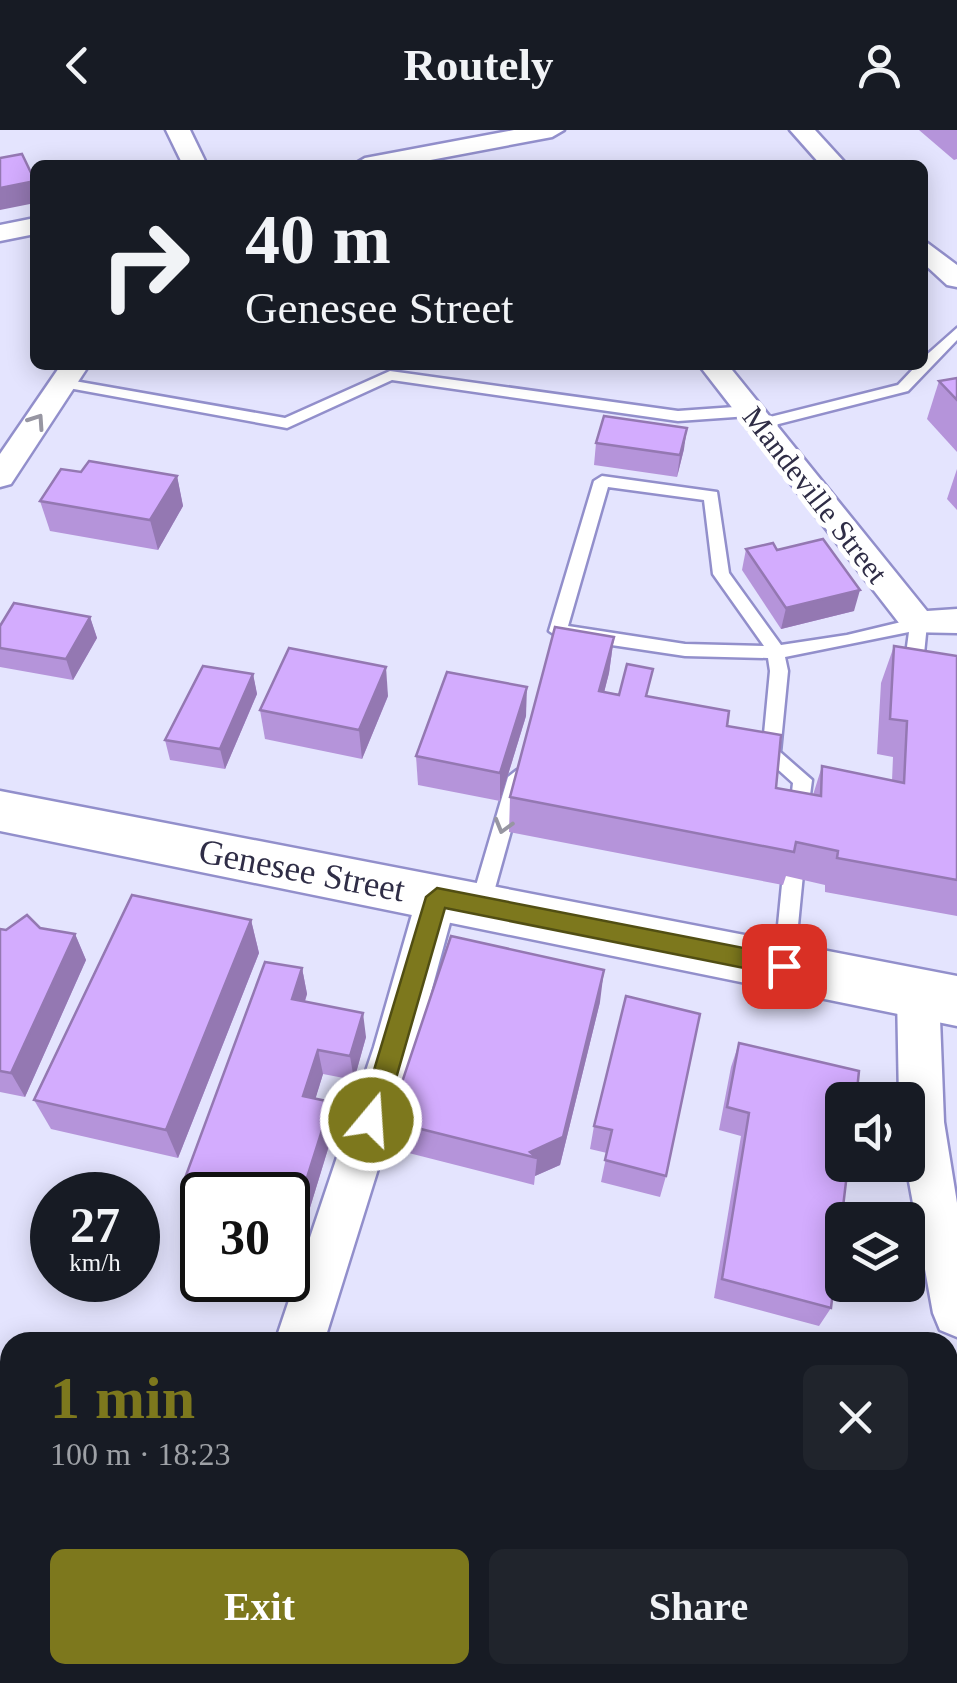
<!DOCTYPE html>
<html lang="en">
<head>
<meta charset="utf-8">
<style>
	:root { --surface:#171b24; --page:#20242c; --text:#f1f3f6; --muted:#9ea1a6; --accent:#7d781d }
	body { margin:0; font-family:Georgia,serif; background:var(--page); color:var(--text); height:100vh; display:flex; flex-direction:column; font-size:38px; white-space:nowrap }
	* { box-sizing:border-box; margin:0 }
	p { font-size:32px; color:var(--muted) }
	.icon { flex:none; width:55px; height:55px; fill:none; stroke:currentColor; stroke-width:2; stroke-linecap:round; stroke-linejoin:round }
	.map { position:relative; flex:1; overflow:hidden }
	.drawer { position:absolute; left:0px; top:1202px; width:958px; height:352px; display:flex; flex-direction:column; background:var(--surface); border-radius:30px 30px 0 0; box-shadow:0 5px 25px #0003 }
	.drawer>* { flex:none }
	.banner { position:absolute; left:30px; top:30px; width:898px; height:210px; border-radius:15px; box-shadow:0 5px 25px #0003; background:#171b24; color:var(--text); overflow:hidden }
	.tools { position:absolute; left:825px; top:952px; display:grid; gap:20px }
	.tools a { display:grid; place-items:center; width:100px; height:100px; border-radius:15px; background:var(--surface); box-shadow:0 5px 25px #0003; font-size:50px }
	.speed { position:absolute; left:30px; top:1042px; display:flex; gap:20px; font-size:50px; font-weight:700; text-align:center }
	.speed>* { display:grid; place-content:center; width:130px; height:130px; border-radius:50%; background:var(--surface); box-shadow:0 5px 25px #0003; line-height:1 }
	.speed small { font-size:25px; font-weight:400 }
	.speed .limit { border:5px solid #111; border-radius:15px; background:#fff; color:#111 }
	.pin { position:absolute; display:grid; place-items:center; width:85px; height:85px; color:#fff; margin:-42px; border-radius:20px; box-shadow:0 5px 15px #0006 }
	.me { position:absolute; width:110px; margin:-55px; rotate:18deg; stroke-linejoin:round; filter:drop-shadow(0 0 8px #0008) }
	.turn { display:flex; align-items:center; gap:35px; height:210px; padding:0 50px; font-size:45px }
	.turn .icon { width:130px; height:130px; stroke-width:2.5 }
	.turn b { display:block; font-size:70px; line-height:85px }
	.round { display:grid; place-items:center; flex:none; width:105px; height:105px; border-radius:15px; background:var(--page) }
	.headline { display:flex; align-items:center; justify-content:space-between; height:170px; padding:0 50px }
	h1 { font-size:60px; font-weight:700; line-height:75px; color:var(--accent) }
	.primary-button { display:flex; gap:20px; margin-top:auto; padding:20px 50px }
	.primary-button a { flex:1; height:115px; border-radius:15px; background:var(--accent); color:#fff; font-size:40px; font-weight:700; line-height:115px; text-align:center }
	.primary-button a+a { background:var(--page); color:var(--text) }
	header { display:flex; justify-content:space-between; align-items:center; height:130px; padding:0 50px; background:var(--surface); font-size:45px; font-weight:700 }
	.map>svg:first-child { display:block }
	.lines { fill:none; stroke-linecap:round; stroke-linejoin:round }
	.service-casing { stroke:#928fcb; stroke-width:5 }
	.minor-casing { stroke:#928fcb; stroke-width:5 }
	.secondary-casing { stroke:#928fcb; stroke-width:5 }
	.service { fill:#fff; fill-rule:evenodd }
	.minor { fill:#fff; fill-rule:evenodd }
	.secondary { fill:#fff; fill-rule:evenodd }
	.wall { fill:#b594da }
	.shaded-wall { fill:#9478b2 }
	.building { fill:#d3acfe; stroke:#9478b2; stroke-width:2.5 }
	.oneway { stroke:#9796a2 }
	.route { fill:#7d781d; stroke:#514e13; stroke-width:2.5 }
	.labels { text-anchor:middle; stroke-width:10; stroke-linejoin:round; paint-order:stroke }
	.far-street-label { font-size:30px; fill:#2f2d46; stroke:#fff }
	.street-label { font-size:35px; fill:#2f2d46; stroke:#fff }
</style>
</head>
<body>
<header><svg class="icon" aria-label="back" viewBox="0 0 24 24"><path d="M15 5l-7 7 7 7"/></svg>Routely<svg class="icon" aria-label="person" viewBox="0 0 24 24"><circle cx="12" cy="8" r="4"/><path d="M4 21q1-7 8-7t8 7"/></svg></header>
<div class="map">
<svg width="957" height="1553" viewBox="0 0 957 1553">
	<rect width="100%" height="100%" fill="#e4e4fe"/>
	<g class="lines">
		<defs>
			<g id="service">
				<polygon points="957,198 957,210 908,261 759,299 752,294 754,291 898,255 917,235 922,235 922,229"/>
				<polygon points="390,241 678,281 749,276 756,281 749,286 678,291 392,250 287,298 63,257 56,253 63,249 285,288"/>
				<path d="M602 346 717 362 729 443 781 515 847 505 918 488 927 494 924 524 928 538 919 544 913 542 906 524 909 502 785 527 788 541 780 622 812 650 806 695 799 697 789 690 793 653 762 625 770 541 768 528 685 526 558 507 549 501 594 351ZM608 357 704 370 713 444 764 516 685 514 568 496Z"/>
				<polygon points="517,640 526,647 490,776 487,782 473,782 470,776 508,647"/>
				<polygon points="795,716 802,719 805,724 794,836 791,842 784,845 777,842 774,836 785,724 788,719"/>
			</g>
			<g id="minor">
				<polygon points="166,0 190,0 207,35 183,35"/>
				<polygon points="514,0 564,0 552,7 404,35 353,35 365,28"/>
				<polygon points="790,0 815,0 847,35 821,35"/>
				<polygon points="35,88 35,104 0,111 0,95"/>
				<polygon points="922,109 957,135 957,157 947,155 922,132"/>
				<polygon points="61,235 89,235 11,354 0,357 0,324"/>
				<polygon points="699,235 728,235 927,481 957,479 957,503 906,502"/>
				<polygon points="437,751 451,756 457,767 416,917 324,1212 275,1212 374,917 417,767 423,756"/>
				<polygon points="918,845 933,850 939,863 944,992 957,1073 957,1207 940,1200 933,1183 906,1035 908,970 899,970 897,863 903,850"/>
				<polygon points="145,1545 203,1545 200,1553 142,1553"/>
			</g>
			<polygon id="secondary" points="0,661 957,846 957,896 0,701"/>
		</defs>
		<use href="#service" class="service-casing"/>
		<use href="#minor" class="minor-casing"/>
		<use href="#secondary" class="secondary-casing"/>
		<use href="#service" class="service"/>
		<use href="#minor" class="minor"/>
		<use href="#secondary" class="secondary"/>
	</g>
	<g class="wall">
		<polygon points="919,0 957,0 957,29 954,30"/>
		<polygon points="957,248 957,322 927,289 939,251"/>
		<polygon points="596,313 684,319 677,347 594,335"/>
		<polygon points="957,339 957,380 947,369"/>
		<polygon points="81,342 177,346 183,376 158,420 50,401 40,371"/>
		<polygon points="746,419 777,420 854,481 781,499 742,440"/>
		<polygon points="90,487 97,508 73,550 0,537 0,496"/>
		<polygon points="614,507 609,543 604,562 649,567 727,596 776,658 813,665 822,636 892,651 893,627 877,624 881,553 894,516 957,526 957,786 825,762 825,755 786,746 783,755 509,702 510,667"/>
		<polygon points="253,544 257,564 225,639 170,630 165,610"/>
		<polygon points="388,566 362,629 265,609 260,580"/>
		<polygon points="526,586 500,671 418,655 416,626"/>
		<polygon points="251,790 259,823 178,1028 51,999 34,970"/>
		<polygon points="40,798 75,804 86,830 25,967 0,962 0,799 6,800"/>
		<polygon points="302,838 307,864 305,872 366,907 354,950 323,944 315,969 331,972 335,996 305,1094 288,1090 288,1065 202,1065 202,1072 195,1070 185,1048"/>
		<polygon points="626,866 666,1046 660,1067 601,1052 607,1023 590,1019 594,996"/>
		<polygon points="600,872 560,1035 535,1046 534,1055 393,1019 389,991"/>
		<polygon points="739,913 831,1178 819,1196 714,1168 741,1006 719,1000 731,937"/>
	</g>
	<g class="shaded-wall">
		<polygon points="35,51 35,73 0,80 0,58"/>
		<polygon points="687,298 684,319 677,347 680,325"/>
		<polygon points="177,346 183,376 158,420 150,390"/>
		<polygon points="860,460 854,481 781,499 786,478"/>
		<polygon points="90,487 97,508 73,550 66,529"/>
		<polygon points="614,507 609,543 595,598 599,561"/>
		<polygon points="386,537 388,566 362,629 359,600"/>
		<polygon points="253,544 257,564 225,639 220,619"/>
		<polygon points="527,557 526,586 500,671 500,643"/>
		<polygon points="251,790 259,823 178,1028 166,1000"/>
		<polygon points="75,804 86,830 25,967 11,943"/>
		<polygon points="302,838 307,864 297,894 292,869"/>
		<polygon points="604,840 600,872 560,1035 535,1046 537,1028 530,1026"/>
		<polygon points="363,883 366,907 354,950 350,926"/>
		<polygon points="318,920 323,944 309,990 303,966"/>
		<polygon points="331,972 335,996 305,1094 299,1073"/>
		<polygon points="86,1545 111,1545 105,1553 80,1553"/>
	</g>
	<g class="building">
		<polygon points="22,24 35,51 0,58 0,28"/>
		<polygon points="957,248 957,270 939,251"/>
		<polygon points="604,286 687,298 680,325 596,313"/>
		<polygon points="89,331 177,346 150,390 40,371 61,339 81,342"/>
		<polygon points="823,409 860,460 786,478 746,419 773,413 777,420"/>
		<polygon points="14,473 90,487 66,529 0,518 0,496"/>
		<polygon points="555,497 614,507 599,561 619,565 627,534 653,539 646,566 729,581 727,596 781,605 776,658 821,666 822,636 904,653 907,591 890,589 894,516 957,526 957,750 837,728 838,721 796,712 794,722 510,667"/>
		<polygon points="289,518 386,537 359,600 260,580"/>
		<polygon points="203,536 253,544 220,619 165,610"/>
		<polygon points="447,542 527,557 500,643 416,626"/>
		<polygon points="132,765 251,790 166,1000 34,970"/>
		<polygon points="27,785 40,798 75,804 11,943 0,941 0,799 6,800"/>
		<polygon points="451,806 604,840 563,1007 530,1022 537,1028 389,991"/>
		<polygon points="265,832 302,838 292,869 363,883 350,926 318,920 303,966 331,972 299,1073 288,1071 288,1065 262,1065 185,1048"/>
		<polygon points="626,866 700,884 666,1046 605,1030 612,1000 594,996"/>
		<polygon points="739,913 859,941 856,970 842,970 842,1035 848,1035 831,1178 722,1149 749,983 727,977"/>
		<polygon points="0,1408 10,1411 10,1545 86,1545 80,1553 0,1553"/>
	</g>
	<defs><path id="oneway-chevron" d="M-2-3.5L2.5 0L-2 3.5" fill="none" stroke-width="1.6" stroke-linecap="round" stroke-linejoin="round" transform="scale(2.5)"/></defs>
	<g class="oneway">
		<use href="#oneway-chevron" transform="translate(37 291) rotate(-56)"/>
		<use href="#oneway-chevron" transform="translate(503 696) rotate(106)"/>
	</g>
	<polygon class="route" points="437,758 784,826 795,836 784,846 445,778 384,990 380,999 371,1002 362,999 359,990 426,767"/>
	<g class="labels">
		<g class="far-street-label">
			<text transform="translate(815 365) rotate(52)" y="10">Mandeville Street</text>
		</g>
		<g class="street-label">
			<text transform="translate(302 740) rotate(11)" y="12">Genesee Street</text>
		</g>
	</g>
</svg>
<div class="tools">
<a><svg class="icon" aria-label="sound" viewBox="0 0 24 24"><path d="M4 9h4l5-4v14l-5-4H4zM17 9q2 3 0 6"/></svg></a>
<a><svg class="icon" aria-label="layers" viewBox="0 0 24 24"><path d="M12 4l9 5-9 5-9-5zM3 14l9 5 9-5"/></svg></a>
</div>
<div class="speed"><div>27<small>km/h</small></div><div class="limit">30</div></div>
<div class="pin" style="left:784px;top:836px;background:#d93025"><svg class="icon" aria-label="arrive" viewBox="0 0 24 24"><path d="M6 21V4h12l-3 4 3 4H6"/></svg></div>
<svg class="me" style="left:371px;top:990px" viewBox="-20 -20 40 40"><circle r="17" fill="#7d781d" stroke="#fff" stroke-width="3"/><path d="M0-11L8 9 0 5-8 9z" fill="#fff"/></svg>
<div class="banner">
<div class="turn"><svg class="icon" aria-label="right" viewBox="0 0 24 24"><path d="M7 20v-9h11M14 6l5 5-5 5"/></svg><div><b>40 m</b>Genesee Street</div></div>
</div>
<section class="drawer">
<div class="headline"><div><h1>1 min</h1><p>100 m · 18:23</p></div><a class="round"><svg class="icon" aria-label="close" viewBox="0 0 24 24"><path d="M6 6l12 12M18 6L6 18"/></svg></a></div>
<div class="primary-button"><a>Exit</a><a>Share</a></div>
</section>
</div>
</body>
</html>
